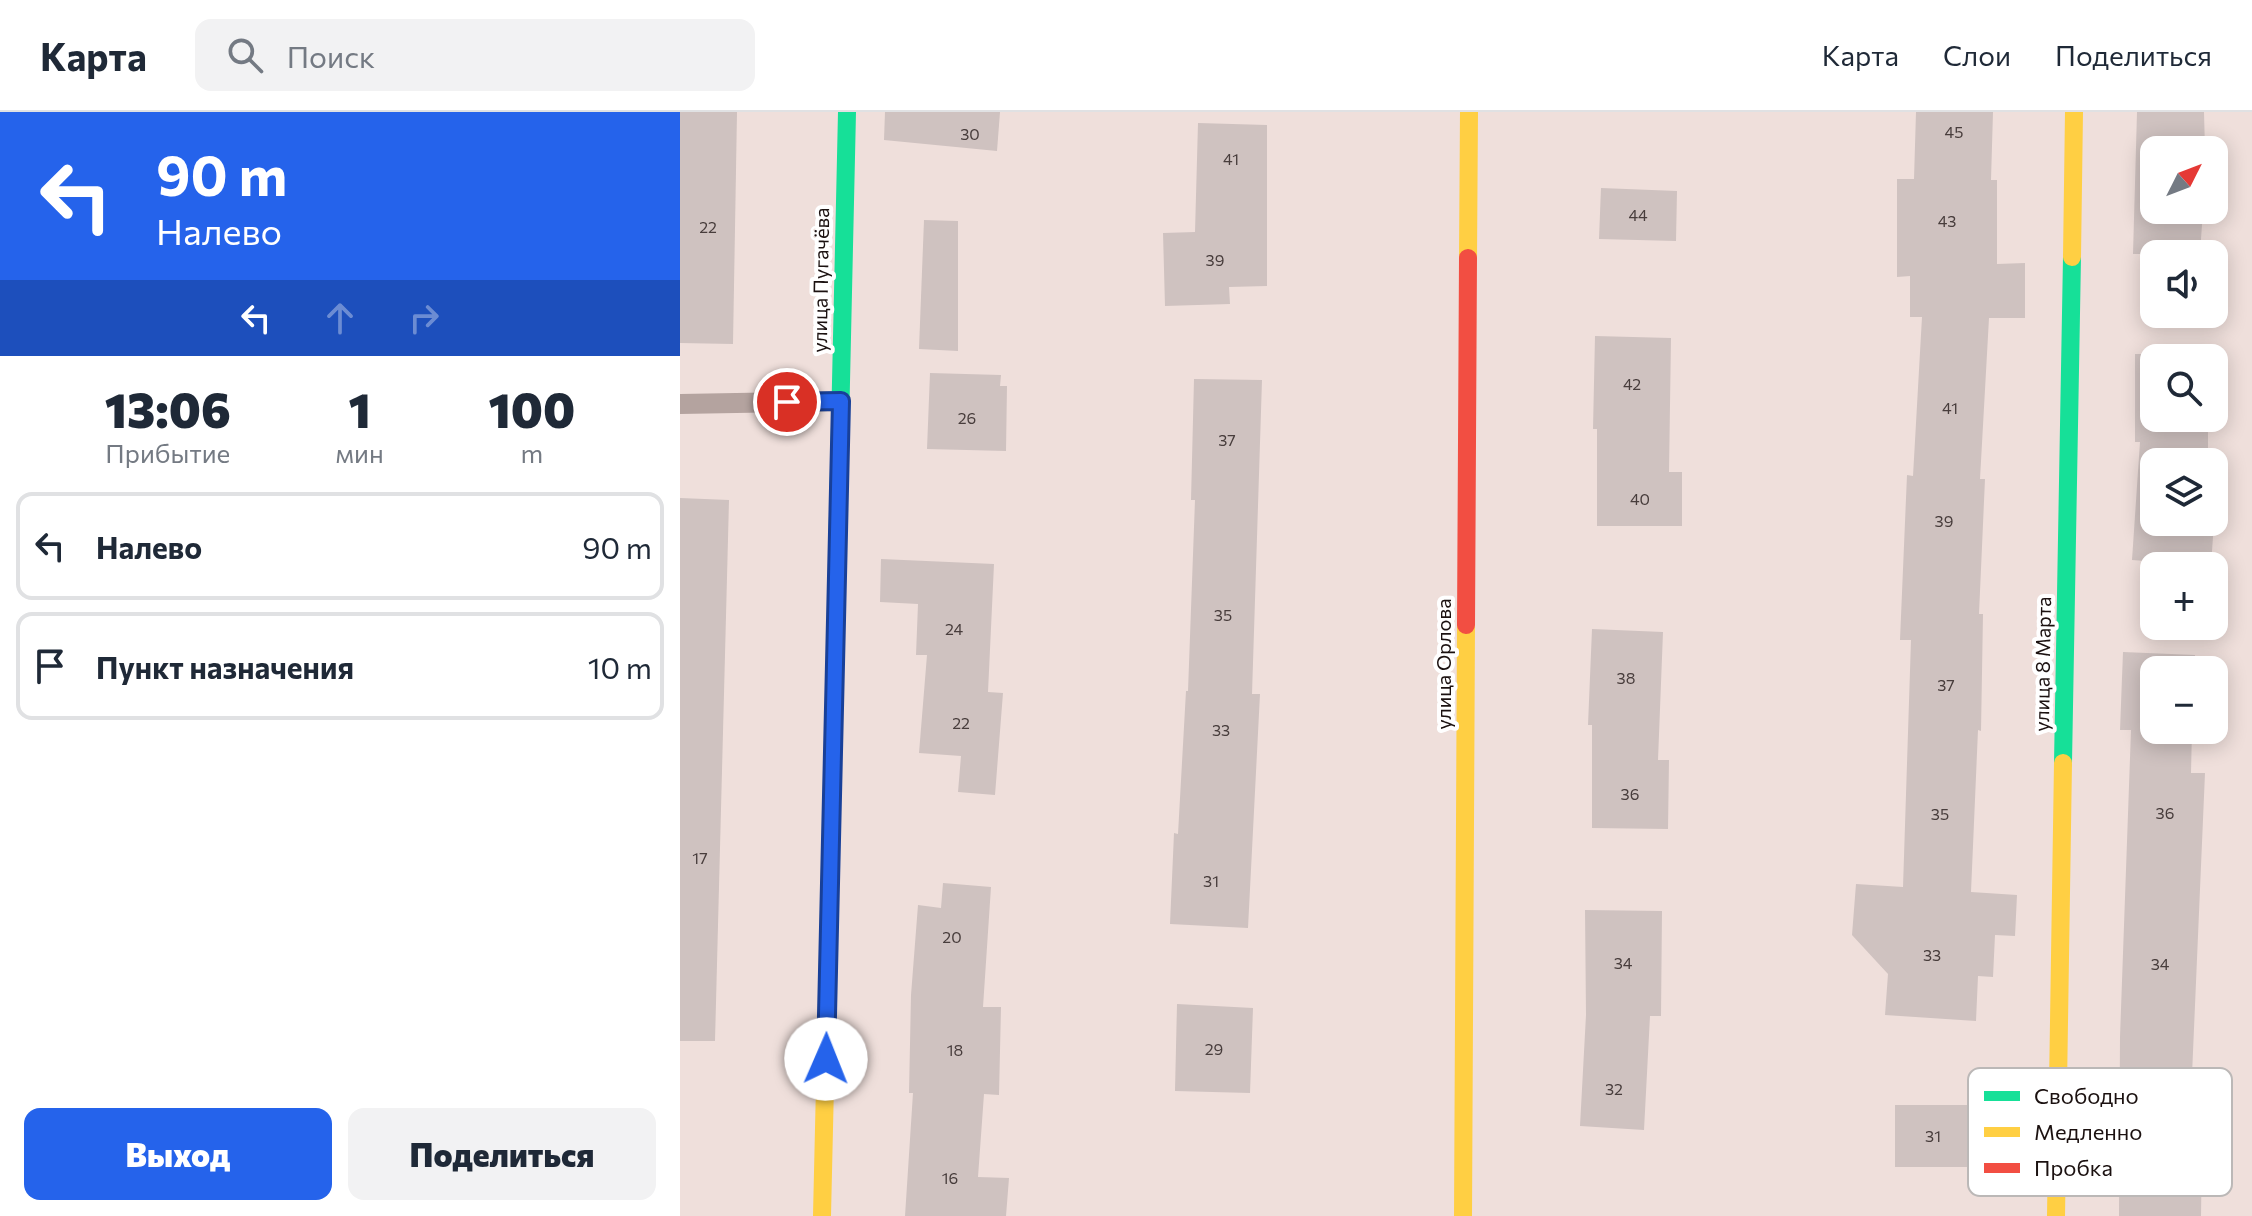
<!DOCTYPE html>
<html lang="ru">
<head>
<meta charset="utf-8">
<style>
	:root { --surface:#fff; --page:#f2f2f3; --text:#1f2937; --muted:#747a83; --line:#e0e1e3; --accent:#2563eb }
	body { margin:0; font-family:Commissioner,sans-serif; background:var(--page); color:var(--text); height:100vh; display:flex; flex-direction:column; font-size:30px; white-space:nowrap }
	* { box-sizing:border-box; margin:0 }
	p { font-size:26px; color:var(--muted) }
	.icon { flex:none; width:44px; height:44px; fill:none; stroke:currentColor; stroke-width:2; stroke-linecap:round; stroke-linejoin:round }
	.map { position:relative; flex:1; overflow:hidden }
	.side { display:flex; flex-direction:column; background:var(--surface); width:680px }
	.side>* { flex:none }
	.banner { background:#2563eb; color:#fff; overflow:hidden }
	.needle { width:52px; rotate:48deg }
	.controls { position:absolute; left:1460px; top:24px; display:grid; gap:16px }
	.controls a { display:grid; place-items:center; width:88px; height:88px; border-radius:16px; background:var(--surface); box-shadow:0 4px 20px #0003; font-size:40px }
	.pin { position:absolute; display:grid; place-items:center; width:68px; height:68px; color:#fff; margin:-34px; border:4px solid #fff; border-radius:50%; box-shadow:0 2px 8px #0007 }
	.me { position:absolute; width:88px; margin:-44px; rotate:1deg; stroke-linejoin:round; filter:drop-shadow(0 0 6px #0008) }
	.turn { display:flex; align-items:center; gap:28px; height:168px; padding:0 24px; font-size:36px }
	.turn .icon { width:104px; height:104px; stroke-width:2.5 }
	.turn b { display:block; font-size:56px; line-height:68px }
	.lanes { display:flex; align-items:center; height:76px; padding:0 24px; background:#0003; justify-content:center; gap:40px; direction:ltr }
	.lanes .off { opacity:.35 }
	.eta { display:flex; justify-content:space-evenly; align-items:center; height:136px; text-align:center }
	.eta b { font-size:48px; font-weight:800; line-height:56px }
	.button { display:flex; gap:16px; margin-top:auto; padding:16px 24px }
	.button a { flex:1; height:92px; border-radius:16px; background:var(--accent); color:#fff; font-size:32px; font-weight:800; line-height:92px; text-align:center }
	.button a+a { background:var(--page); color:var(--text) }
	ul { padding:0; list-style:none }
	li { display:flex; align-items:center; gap:24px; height:108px; margin:0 16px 12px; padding:0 8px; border:4px solid var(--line); border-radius:16px }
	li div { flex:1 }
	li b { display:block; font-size:30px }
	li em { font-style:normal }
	header { display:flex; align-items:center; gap:48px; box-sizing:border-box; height:112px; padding:0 40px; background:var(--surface); border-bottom:2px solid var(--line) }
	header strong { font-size:38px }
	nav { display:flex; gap:44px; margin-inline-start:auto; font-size:28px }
	.search { width:560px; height:72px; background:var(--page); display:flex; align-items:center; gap:20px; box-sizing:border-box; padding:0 28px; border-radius:16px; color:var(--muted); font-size:30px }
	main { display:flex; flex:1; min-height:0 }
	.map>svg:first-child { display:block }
	.building { fill:#cfc2c0 }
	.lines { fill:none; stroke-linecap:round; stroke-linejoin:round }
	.lane { stroke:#b4a39f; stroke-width:20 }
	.fast { stroke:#16e098; stroke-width:18 }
	.slow { stroke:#ffcf43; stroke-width:18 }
	.jam { stroke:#f24e42; stroke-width:18 }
	.route-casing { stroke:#184099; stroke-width:20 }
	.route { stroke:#2563eb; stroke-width:14 }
	.labels { text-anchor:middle; stroke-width:8; stroke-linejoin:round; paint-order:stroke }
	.number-label { font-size:16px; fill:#483d3c }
	.street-label { font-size:20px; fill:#1b1110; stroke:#fff }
	.key { fill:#fff; stroke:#bbb8b7; stroke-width:2 }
	.key-label { font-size:22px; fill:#1b1110 }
</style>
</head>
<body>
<header>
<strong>Карта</strong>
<div class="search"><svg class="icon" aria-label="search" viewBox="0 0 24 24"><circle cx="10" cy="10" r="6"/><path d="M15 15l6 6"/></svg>Поиск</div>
<nav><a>Карта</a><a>Слои</a><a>Поделиться</a></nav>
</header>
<main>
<section class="side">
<div class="banner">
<div class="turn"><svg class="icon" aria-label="left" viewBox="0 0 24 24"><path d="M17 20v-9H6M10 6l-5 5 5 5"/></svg><div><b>90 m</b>Налево</div></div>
<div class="lanes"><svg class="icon" aria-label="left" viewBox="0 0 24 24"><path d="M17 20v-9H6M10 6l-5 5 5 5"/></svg><svg class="icon off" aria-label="ahead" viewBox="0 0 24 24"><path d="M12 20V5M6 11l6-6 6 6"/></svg><svg class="icon off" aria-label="right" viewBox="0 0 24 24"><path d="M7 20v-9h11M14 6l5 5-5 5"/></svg></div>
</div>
<div class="eta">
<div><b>13:06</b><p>Прибытие</p></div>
<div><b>1</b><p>мин</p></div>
<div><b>100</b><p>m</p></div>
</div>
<ul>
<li><svg class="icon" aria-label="left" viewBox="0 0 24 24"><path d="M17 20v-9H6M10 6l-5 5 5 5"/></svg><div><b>Налево</b></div><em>90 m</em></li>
<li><svg class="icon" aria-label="arrive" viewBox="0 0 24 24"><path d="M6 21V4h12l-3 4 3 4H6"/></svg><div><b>Пункт назначения</b></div><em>10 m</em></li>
</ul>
<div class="button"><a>Выход</a><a>Поделиться</a></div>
</section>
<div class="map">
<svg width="1572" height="1104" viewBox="0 0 1572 1104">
	<rect width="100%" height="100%" fill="#efdfdb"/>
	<g class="building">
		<polygon points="0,0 57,0 53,232 0,231"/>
		<polygon points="205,0 320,0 317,39 204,28"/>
		<polygon points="1236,0 1313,0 1311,68 1317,68 1317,152 1345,151 1345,206 1309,206 1300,367 1305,367 1299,502 1303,502 1301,619 1298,618 1291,780 1337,783 1335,824 1315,823 1313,865 1298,864 1296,909 1205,903 1208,862 1172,823 1176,772 1223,775 1231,528 1220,528 1227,363 1233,364 1242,205 1230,205 1230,164 1217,165 1217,67 1234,67"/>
		<polygon points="1457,0 1524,0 1525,38 1474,38 1474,98 1523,98 1520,142 1453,142"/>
		<polygon points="518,11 587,13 587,174 549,175 550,192 485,194 483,121 515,120"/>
		<polygon points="921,76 997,79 996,129 919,127"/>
		<polygon points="244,108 278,109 278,239 239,237"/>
		<polygon points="915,224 991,226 989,360 1002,360 1002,414 917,414 917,317 913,317"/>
		<polygon points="1455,242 1529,242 1529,246 1474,246 1474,306 1528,306 1528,350 1474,350 1474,410 1534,410 1531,454 1452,448 1460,330 1455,330"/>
		<polygon points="250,261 321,263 320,274 327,274 326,339 247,337"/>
		<polygon points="514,267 582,268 572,582 580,582 568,816 490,812 494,721 498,722 506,579 508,579 515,388 511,388"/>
		<polygon points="0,386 49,388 35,929 0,929"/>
		<polygon points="201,447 314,452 308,580 323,581 315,683 278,680 281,644 239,641 247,543 236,543 238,492 200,490"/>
		<polygon points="912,517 983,520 978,648 989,648 988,717 912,716 912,613 908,613"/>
		<polygon points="1443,540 1515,543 1514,558 1474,558 1474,618 1512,618 1511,661 1525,661 1512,963 1523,963 1521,1104 1439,1104 1440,925 1451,618 1440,618"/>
		<polygon points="263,771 311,775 303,895 321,895 319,983 304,982 298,1065 329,1066 326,1104 225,1104 233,981 229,981 231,883 238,793 261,796"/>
		<polygon points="905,798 982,799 981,904 970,904 964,1018 900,1014 906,903"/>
		<polygon points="497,892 573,896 570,981 495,979"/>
		<polygon points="1215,993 1291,993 1290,1055 1215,1055"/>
	</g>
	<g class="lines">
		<polyline class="lane" points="0,292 161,289"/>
		<g class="fast">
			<polyline points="157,450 167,0"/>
			<polyline points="1383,651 1392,145"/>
		</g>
		<g class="slow">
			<polyline points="1392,145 1394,0"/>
			<polyline points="788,146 789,0"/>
			<polyline points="142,1104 157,450"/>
			<polyline points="783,1104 786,513"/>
			<polyline points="1376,1104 1383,651"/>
		</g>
		<polyline class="jam" points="786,513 788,146"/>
	</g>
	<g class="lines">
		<defs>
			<polyline id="route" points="107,290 161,289 146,947"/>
		</defs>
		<use href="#route" class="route-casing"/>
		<use href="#route" class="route"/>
	</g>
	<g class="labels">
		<g class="number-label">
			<text x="1274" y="26">45</text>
			<text x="290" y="28">30</text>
			<text x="551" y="53">41</text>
			<text x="958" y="109">44</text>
			<text x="1267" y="115">43</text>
			<text x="28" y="121">22</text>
			<text x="535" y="154">39</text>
			<text x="952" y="278">42</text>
			<text x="1270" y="302">41</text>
			<text x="287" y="312">26</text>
			<text x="547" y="334">37</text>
			<text x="960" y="393">40</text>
			<text x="1264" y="415">39</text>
			<text x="543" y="509">35</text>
			<text x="274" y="523">24</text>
			<text x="946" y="572">38</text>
			<text x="1266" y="579">37</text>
			<text x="281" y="617">22</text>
			<text x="541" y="624">33</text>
			<text x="950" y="688">36</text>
			<text x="1485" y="707">36</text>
			<text x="1260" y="708">35</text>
			<text x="20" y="752">17</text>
			<text x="531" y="775">31</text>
			<text x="272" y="831">20</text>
			<text x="1252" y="849">33</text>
			<text x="943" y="857">34</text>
			<text x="1480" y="858">34</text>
			<text x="534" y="943">29</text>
			<text x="275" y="944">18</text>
			<text x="934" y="983">32</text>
			<text x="1253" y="1030">31</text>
			<text x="270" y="1072">16</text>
		</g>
		<g class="street-label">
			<text transform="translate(141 168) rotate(-89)" y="7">улица Пугачёва</text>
			<text transform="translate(764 552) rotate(-90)" y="7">улица Орлова</text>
			<text transform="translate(1363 552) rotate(-89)" y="7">улица 8 Марта</text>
		</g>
	</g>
	<rect x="1288" y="956" width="264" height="128" rx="12" class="key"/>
	<rect x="1304" y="979" width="36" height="10" fill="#16e098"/>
	<rect x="1304" y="1015" width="36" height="10" fill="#ffcf43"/>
	<rect x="1304" y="1051" width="36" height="10" fill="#f24e42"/>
	<g class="key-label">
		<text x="1354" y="992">Свободно</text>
		<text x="1354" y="1028">Медленно</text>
		<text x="1354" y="1064">Пробка</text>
	</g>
</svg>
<div class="controls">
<a><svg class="needle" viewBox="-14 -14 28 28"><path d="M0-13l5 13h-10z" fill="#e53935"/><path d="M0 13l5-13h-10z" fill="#747a83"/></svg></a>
<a><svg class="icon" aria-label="sound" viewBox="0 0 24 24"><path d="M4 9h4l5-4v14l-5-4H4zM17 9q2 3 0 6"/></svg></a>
<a><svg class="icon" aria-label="search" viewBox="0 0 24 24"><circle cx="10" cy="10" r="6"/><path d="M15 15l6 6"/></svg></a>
<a><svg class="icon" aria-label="layers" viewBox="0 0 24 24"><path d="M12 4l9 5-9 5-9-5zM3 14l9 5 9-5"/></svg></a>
<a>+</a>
<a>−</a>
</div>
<div class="pin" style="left:107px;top:290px;background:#d93025"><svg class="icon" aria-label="arrive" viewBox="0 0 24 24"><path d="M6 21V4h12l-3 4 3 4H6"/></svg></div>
<svg class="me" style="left:146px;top:947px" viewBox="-20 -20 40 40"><circle r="19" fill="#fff"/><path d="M0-13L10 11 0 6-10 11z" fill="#2563eb"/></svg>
</div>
</main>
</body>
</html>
